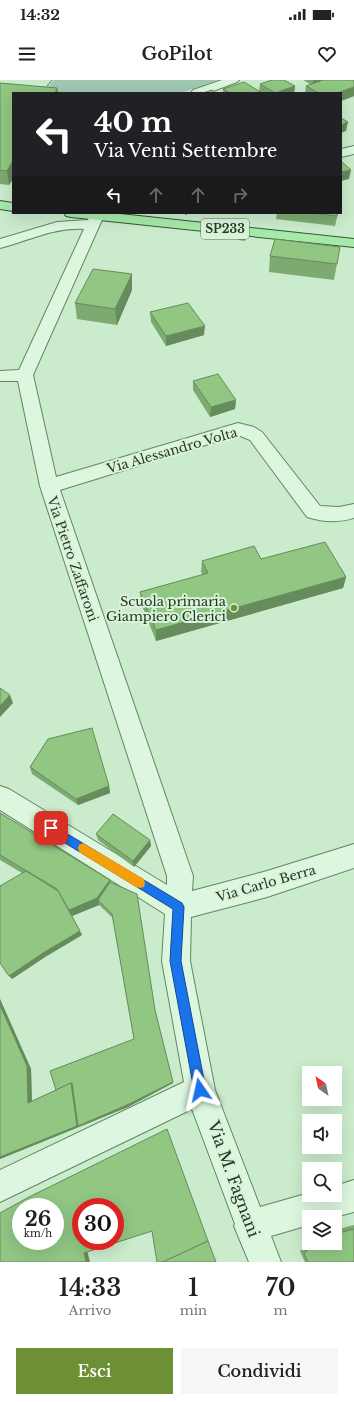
<!DOCTYPE html>
<html lang="it">
<head>
<meta charset="utf-8">
<style>
	:root { --surface:#fff; --page:#f6f6f6; --text:#222; --muted:#767676; --accent:#6e9035 }
	body { margin:0; font-family:"Libre Baskerville",serif; background:var(--page); color:var(--text); height:100vh; display:flex; flex-direction:column; font-size:15px; white-space:nowrap }
	* { box-sizing:border-box; margin:0 }
	p { font-size:13px; color:var(--muted) }
	.icon { flex:none; width:22px; height:22px; fill:none; stroke:currentColor; stroke-width:2; stroke-linecap:round; stroke-linejoin:round }
	.map { position:relative; height:1182px; overflow:hidden }
	.panel { display:flex; flex-direction:column; background:var(--surface); flex:1 }
	.panel>* { flex:none }
	.top-card { position:absolute; left:12px; top:12px; width:330px; height:122px; border-radius:0px; box-shadow:0 4px 16px #0002; background:#202124; color:#fff; overflow:hidden }
	.needle { width:26px; rotate:327deg }
	.fabs { position:absolute; left:302px; top:986px; display:grid; gap:8px }
	.fabs a { display:grid; place-items:center; width:40px; height:40px; border-radius:0px; background:var(--surface); box-shadow:0 4px 16px #0002; font-size:20px }
	.speed { position:absolute; left:12px; top:1118px; display:flex; gap:8px; font-size:20px; font-weight:700; text-align:center }
	.speed>* { display:grid; place-content:center; width:52px; height:52px; border-radius:50%; background:var(--surface); box-shadow:0 4px 16px #0002; line-height:1 }
	.speed small { font-size:10px; font-weight:400 }
	.speed .limit { border:6px solid #d22; background:#fff; color:#111 }
	.pin { position:absolute; display:grid; place-items:center; width:34px; height:34px; color:#fff; margin:-17px; border-radius:8px; box-shadow:0 2px 6px #0006 }
	.me { position:absolute; width:44px; margin:-22px; rotate:349deg; stroke-linejoin:round; filter:drop-shadow(0 0 3px #0008) }
	.turn { display:flex; align-items:center; gap:14px; height:84px; padding:0 16px; font-size:18px }
	.turn .icon { width:52px; height:52px; stroke-width:2.5 }
	.turn b { display:block; font-size:28px; line-height:34px }
	.lanes { display:flex; align-items:center; height:38px; padding:0 16px; background:#0003; justify-content:center; gap:20px; direction:ltr }
	.lanes .off { opacity:.35 }
	.eta { display:flex; justify-content:space-evenly; align-items:center; height:68px; text-align:center }
	.eta b { font-size:24px; font-weight:600; line-height:28px }
	.action { display:flex; gap:8px; margin-top:auto; padding:8px 16px }
	.action a { flex:1; height:46px; border-radius:0px; background:var(--accent); color:#fff; font-size:16px; font-weight:600; line-height:46px; text-align:center }
	.action a+a { background:var(--page); color:var(--text) }
	.status { display:flex; justify-content:space-between; align-items:center; height:28px; padding:0 20px; background:var(--surface); direction:ltr }
	.status svg { height:11px; fill:currentColor }
	header { display:flex; justify-content:space-between; align-items:center; height:52px; padding:0 16px; background:var(--surface); font-size:18px; font-weight:600 }
	.map>svg:first-child { display:block }
	.green { fill:#9ec8b3 }
	.lines { fill:none; stroke-linecap:round; stroke-linejoin:round }
	.minor-casing { stroke:#638660; stroke-width:2 }
	.major-casing { stroke:#385533; stroke-width:2 }
	.path { stroke:#638660; stroke-width:1.5; stroke-dasharray:2 1; stroke-linecap:butt }
	.minor { fill:#dcf6df; fill-rule:evenodd }
	.major { fill:#a6eaab; fill-rule:evenodd }
	.wall { fill:#7daa71 }
	.shaded-wall { fill:#668b5c }
	.building { fill:#91c683; stroke:#668b5c; fill-rule:evenodd }
	.route { fill:#1a73e8; stroke:#114b97 }
	.slow { fill:#f59e0b }
	.poi-dot { fill:#6e9035; stroke:#d9f3db; stroke-width:1.5 }
	.labels { text-anchor:middle; stroke-width:4; stroke-linejoin:round; paint-order:stroke }
	.shield { fill:#d9f3db; stroke:#5b705a; stroke-width:1 }
	.shield-label { font-size:12px; font-weight:bold; fill:#253822 }
	.street-label { font-size:13px; fill:#253822; stroke:#d9f3db }
	.poi-label { font-size:13px; fill:#253822; stroke:#d9f3db; text-anchor:end }
	.near-street-label { font-size:16px; fill:#253822; stroke:#d9f3db }
</style>
</head>
<body>
<div class="status"><b>14:32</b><svg viewBox="0 0 49 12"><path d="M0 12V9h3v3zM5 12V6h3v6zM10 12V3h3v9zM15 12V0h3v12zM26 1h20v11H26zM47 4h2v5h-2z"/></svg></div>
<header><svg class="icon" aria-label="menu" viewBox="0 0 24 24"><path d="M4 6h16M4 12h16M4 18h16"/></svg>GoPilot<svg class="icon" aria-label="heart" viewBox="0 0 24 24"><path d="M12 20l-8-8c-3-5 5-10 8-4 3-6 11-1 8 4z"/></svg></header>
<div class="map">
<svg width="354" height="1182" viewBox="0 0 354 1182">
	<rect width="100%" height="100%" fill="#caebcc"/>
	<polygon class="green" points="54,0 218,0 181,13 44,13"/>
	<g class="lines">
		<defs>
			<g id="minor">
				<polygon points="222,0 239,0 237,2 208,13 191,13 193,10"/>
				<polygon points="354,66 354,74 341,77 341,69"/>
				<path d="M91 133H105L33 295 56 397 238 343 254 347 262 352 320 426 339 427 354 424V438C338 443 323 442 307 437L250 360 238 355 60 410 193 796 192 811 267 791 354 764V788L267 817 191 837 190 881 215 1010 260 1127 309 1113V1115H335V1106L354 1100V1132L335 1137H309V1145L271 1156 281 1182H249L234 1146 235 1144 192 1029 0 1122V1090L184 1002 162 881 165 834 0 730V706L9 709 167 805V796L40 406 18 301H0V291L19 290 84 149C54 147 28 161 0 168V159L57 142 88 140Z"/>
			</g>
			<g id="major">
				<polygon points="0,121 13,123 13,131 0,129"/>
				<polygon points="64,133 111,133 354,159 354,167 71,137 66,136"/>
			</g>
		</defs>
		<use href="#minor" class="minor-casing"/>
		<use href="#major" class="major-casing"/>
		<polyline class="path" points="42,13 52,0"/>
		<use href="#minor" class="minor"/>
		<use href="#major" class="major"/>
	</g>
	<g class="wall">
		<polygon points="303,0 354,0 354,16 341,21 341,13 305,13 306,6 310,4"/>
		<polygon points="0,3 57,8 58,13 13,13 13,99 9,105 0,104"/>
		<polygon points="260,4 295,6 294,13 223,13 223,9 259,11"/>
		<polygon points="277,133 338,133 335,146 276,139"/>
		<polygon points="246,153 245,161 238,160 238,155"/>
		<polygon points="340,167 334,200 269,192 270,176"/>
		<polygon points="132,194 132,210 117,245 77,239 75,223"/>
		<polygon points="150,232 204,255 166,266 151,242"/>
		<polygon points="193,301 236,320 235,329 210,337 193,310"/>
		<polygon points="261,479 346,497 343,508 156,561 141,523 140,512 203,495 201,492 202,481"/>
		<polygon points="30,687 109,706 110,713 78,725 32,694"/>
		<polygon points="0,733 110,800 155,930 173,1003 128,1027 0,1079 0,919 31,989 32,1021 56,1010 134,959 113,838 99,825 72,836 82,855 45,877 12,899 22,793 0,780"/>
		<polygon points="96,754 150,760 151,766 134,787 98,760"/>
		<polygon points="354,1145 354,1182 305,1182 300,1171 309,1161 309,1163 335,1163 335,1150"/>
	</g>
	<g class="shaded-wall">
		<polygon points="313,0 327,0 313,5"/>
		<polygon points="295,6 294,13 275,13"/>
		<polygon points="354,7 354,16 341,21 341,13 337,13"/>
		<polygon points="57,8 58,13 55,13"/>
		<polygon points="348,42 346,51 341,53 341,45"/>
		<polygon points="13,81 13,99 9,105 7,91"/>
		<polygon points="351,90 349,99 341,101 341,92"/>
		<polygon points="185,133 191,133 185,135"/>
		<polygon points="132,194 132,210 117,245 115,229"/>
		<polygon points="205,246 204,255 166,266 166,256"/>
		<polygon points="236,320 235,329 210,337 211,327"/>
		<polygon points="346,497 343,508 156,561 156,550"/>
		<polygon points="10,615 13,623 0,637 0,626"/>
		<polygon points="109,706 110,713 78,725 76,719"/>
		<polygon points="150,760 151,766 134,787 133,781"/>
		<polygon points="110,800 111,807 98,820 99,825 72,836 69,830"/>
		<polygon points="80,851 82,855 45,877 12,899 9,896 43,873"/>
		<polygon points="0,919 31,989 32,1025 28,1023 0,925"/>
		<polygon points="173,1002 173,1003 128,1027 0,1079 0,1077 71,1003"/>
		<polygon points="87,1170 90,1182 86,1182 84,1173"/>
	</g>
	<g class="building">
		<polygon points="272,0 284,0 295,6 275,13 260,4"/>
		<polygon points="323,0 354,0 354,7 337,13 319,13 306,6"/>
		<polygon points="244,2 262,13 230,13 223,9"/>
		<polygon points="0,3 57,8 55,13 13,13 13,81 7,91 0,90"/>
		<polygon points="212,10 216,13 203,13"/>
		<polygon points="341,38 348,42 341,45"/>
		<polygon points="341,81 351,90 341,92"/>
		<polygon points="311,133 337,133 337,136"/>
		<polygon points="239,153 246,153 245,156 238,155"/>
		<polygon points="275,159 340,167 337,184 270,176"/>
		<polygon points="93,189 132,194 115,229 75,223"/>
		<polygon points="188,223 205,246 166,256 150,232"/>
		<polygon points="218,294 236,320 211,327 193,301"/>
		<polygon points="325,462 346,497 156,550 140,512 208,493 202,481 254,466 261,479"/>
		<polygon points="0,608 10,615 0,626"/>
		<polygon points="92,648 109,706 76,719 30,687 48,659"/>
		<polygon points="0,733 110,800 97,818 69,830 57,809 0,775"/>
		<polygon points="113,734 150,760 133,781 96,754"/>
		<polygon points="26,791 58,811 80,851 43,873 9,896 0,883 0,806"/>
		<polygon points="110,802 137,814 155,930 173,1002 127,1025 78,1046 72,1003 71,1003 56,1010 50,991 134,959 112,834 98,820"/>
		<polygon points="0,925 27,986 28,1023 71,1003 77,1046 0,1077"/>
		<path d="M167 1049 208 1161 163 1182H157L152 1151 84 1173 86 1182H0V1133L29 1117ZM21 1127H55V1161H21ZM81 1127H115V1161H81Z"/>
		<polygon points="354,1149 354,1182 308,1182 304,1174 314,1163 335,1163 335,1154"/>
		<polygon points="208,1161 216,1182 163,1182"/>
	</g>
	<polygon class="route" points="51,744 182,823 184,827 181,881 206,1010 204,1014 200,1016 196,1014 194,1010 170,881 173,829 47,752 46,748 47,745"/>
	<polygon class="slow" points="83,763 144,799 145,803 144,807 140,808 136,807 79,772 78,768 79,765"/>
	<circle class="poi-dot" cx="234" cy="528" r="4"/>
	<g class="labels">
		<rect class="shield" x="201" y="139" width="48" height="20" rx="3"/>
		<g class="shield-label">
			<text x="225" y="153">SP233</text>
		</g>
		<g class="street-label">
			<text transform="translate(172 370) rotate(-16)" y="5">Via Alessandro Volta</text>
			<text transform="translate(73 479) rotate(71)" y="5">Via Pietro Zaffaroni</text>
			<text transform="translate(266 803) rotate(-16)" y="5">Via Carlo Berra</text>
		</g>
		<g class="poi-label">
			<text x="226" y="526">Scuola primaria<tspan x="226" dy="15">Giampiero Clerici</tspan></text>
		</g>
		<g class="near-street-label">
			<text transform="translate(234 1099) rotate(70)" y="6">Via M. Fagnani</text>
		</g>
	</g>
</svg>
<div class="fabs">
<a><svg class="needle" viewBox="-14 -14 28 28"><path d="M0-13l5 13h-10z" fill="#e53935"/><path d="M0 13l5-13h-10z" fill="#767676"/></svg></a>
<a><svg class="icon" aria-label="sound" viewBox="0 0 24 24"><path d="M4 9h4l5-4v14l-5-4H4zM17 9q2 3 0 6"/></svg></a>
<a><svg class="icon" aria-label="search" viewBox="0 0 24 24"><circle cx="10" cy="10" r="6"/><path d="M15 15l6 6"/></svg></a>
<a><svg class="icon" aria-label="layers" viewBox="0 0 24 24"><path d="M12 4l9 5-9 5-9-5zM3 14l9 5 9-5"/></svg></a>
</div>
<div class="speed"><div>26<small>km/h</small></div><div class="limit">30</div></div>
<div class="pin" style="left:51px;top:748px;background:#d93025"><svg class="icon" aria-label="arrive" viewBox="0 0 24 24"><path d="M6 21V4h12l-3 4 3 4H6"/></svg></div>
<svg class="me" style="left:200px;top:1010px" viewBox="-20 -20 40 40"><path d="M0-17L14 15 0 8-14 15z" fill="#1a73e8" stroke="#fff" stroke-width="4"/></svg>
<div class="top-card">
<div class="turn"><svg class="icon" aria-label="left" viewBox="0 0 24 24"><path d="M17 20v-9H6M10 6l-5 5 5 5"/></svg><div><b>40 m</b>Via Venti Settembre</div></div>
<div class="lanes"><svg class="icon" aria-label="left" viewBox="0 0 24 24"><path d="M17 20v-9H6M10 6l-5 5 5 5"/></svg><svg class="icon off" aria-label="ahead" viewBox="0 0 24 24"><path d="M12 20V5M6 11l6-6 6 6"/></svg><svg class="icon off" aria-label="ahead" viewBox="0 0 24 24"><path d="M12 20V5M6 11l6-6 6 6"/></svg><svg class="icon off" aria-label="right" viewBox="0 0 24 24"><path d="M7 20v-9h11M14 6l5 5-5 5"/></svg></div>
</div>
</div>
<section class="panel">
<div class="eta">
<div><b>14:33</b><p>Arrivo</p></div>
<div><b>1</b><p>min</p></div>
<div><b>70</b><p>m</p></div>
</div>
<div class="action"><a>Esci</a><a>Condividi</a></div>
</section>
</body>
</html>
